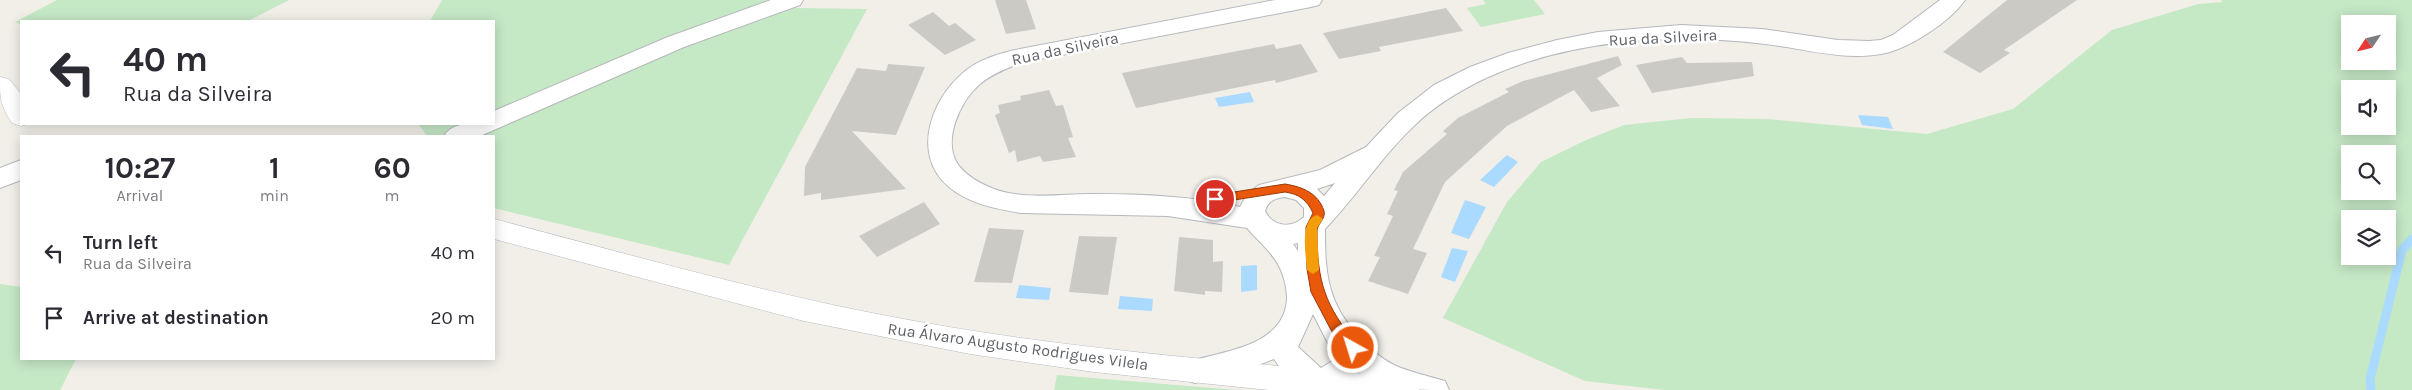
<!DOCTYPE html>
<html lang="en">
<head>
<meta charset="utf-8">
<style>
	:root { --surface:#fff; --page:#f2f2f3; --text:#2b2b33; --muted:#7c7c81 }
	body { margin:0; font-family:Karla,sans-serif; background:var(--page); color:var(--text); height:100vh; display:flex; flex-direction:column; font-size:19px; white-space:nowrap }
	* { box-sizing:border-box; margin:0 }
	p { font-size:16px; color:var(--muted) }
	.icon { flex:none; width:28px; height:28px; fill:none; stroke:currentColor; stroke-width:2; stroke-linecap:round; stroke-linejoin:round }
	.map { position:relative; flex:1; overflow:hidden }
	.details { position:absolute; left:20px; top:135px; width:475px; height:225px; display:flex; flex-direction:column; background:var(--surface); border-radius:0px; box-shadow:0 2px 12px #0003 }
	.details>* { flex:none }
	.guide { position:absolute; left:20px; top:20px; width:475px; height:105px; border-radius:0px; box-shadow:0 2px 12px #0003; background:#fff; color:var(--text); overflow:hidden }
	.needle { width:32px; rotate:235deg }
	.tools { position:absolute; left:2341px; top:15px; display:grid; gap:10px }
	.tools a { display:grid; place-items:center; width:55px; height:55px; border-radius:0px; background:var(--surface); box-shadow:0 2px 12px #0003; font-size:25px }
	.pin { position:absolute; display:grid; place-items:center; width:42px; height:42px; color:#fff; margin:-21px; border:2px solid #fff; border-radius:50%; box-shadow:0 1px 5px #0007 }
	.me { position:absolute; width:55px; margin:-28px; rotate:321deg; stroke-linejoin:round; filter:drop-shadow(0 0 4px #0008) }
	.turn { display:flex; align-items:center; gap:18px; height:105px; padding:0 20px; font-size:22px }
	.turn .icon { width:65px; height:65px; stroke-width:2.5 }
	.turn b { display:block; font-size:35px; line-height:42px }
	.eta { display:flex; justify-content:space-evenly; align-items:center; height:85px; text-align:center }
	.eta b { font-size:30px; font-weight:700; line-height:35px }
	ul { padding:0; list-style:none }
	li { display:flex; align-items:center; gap:15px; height:65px; padding:0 20px }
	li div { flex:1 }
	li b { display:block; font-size:19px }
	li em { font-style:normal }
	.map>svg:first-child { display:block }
	.green { fill:#c5e8c5; fill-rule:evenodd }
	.water { fill:#aadaff }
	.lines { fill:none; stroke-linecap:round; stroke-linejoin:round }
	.stream { stroke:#aadaff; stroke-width:9 }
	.building { fill:#cccac5 }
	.minor-casing { stroke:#b5b8bc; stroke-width:2 }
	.secondary-casing { stroke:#b6babf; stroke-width:1 }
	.minor { fill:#fff; fill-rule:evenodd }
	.secondary { fill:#fff; fill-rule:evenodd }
	.route { fill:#ea580c; stroke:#983908 }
	.slow { fill:#f59e0b }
	.labels { text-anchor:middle; stroke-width:5; stroke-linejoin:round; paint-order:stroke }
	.street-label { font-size:16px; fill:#5f6368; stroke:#fff }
</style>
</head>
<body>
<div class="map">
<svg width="2412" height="390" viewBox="0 0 2412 390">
	<rect width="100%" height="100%" fill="#f1efe8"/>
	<g class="green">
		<polygon points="57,0 289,0 248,21 21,21 21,25 15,22"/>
		<polygon points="442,0 776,0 728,16 494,114 494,21 430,21"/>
		<polygon points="1483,0 1534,0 1545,14 1481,27 1467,8 1486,4"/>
		<path d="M2221 0H2412V390H1665L1585 381 1443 318 1507 202 1541 162 1584 141 1624 125 1692 118 1767 119 1927 134 2013 109 2112 30 2198 4 2223 2ZM2350 24H2388V61H2350ZM2350 89H2388V126H2350ZM2350 154H2388V191H2350ZM2350 219H2388V256H2350Z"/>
		<polygon points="795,8 867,9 729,265 494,208 494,136 473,136 731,26"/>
		<polygon points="418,124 472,124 442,136 427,136"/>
		<polygon points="0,284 21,287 21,359 76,359 60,390 0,390"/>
		<polygon points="1057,375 1236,390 1054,390"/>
	</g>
	<g class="water">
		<polygon points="1250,92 1254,102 1219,107 1215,98"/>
		<polygon points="1858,115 1888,117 1893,129 1862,125"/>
		<polygon points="1507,155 1518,162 1494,187 1480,180"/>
		<polygon points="1465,200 1486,207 1469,239 1451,233"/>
		<polygon points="1452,248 1468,251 1455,282 1441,277"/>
		<polygon points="1257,265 1257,290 1241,292 1241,266"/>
		<polygon points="1019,285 1051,288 1049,300 1016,298"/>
		<polygon points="1120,296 1153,299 1152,311 1118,309"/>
	</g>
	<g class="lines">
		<polyline class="stream" points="2371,390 2370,379 2402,250 2412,239"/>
	</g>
	<g class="building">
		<polygon points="995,0 1026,0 1036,29 1006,34"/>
		<polygon points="2007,0 2077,0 2004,50 2010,53 1980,73 1943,52"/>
		<polygon points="1446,8 1463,31 1379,47 1381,51 1339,59 1323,33"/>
		<polygon points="933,12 949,26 955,23 976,40 945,55 908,25"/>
		<polygon points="1274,44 1276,49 1301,44 1318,72 1276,83 1275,80 1136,108 1122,73"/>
		<polygon points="1618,56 1622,65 1597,78 1620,106 1591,112 1574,90 1507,126 1445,182 1413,249 1427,253 1408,294 1368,281 1380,257 1374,256 1393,216 1387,214 1398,191 1394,190 1403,172 1447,134 1443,131 1458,118 1509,92 1505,89 1523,81"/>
		<polygon points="1682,57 1687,63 1752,62 1754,76 1652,93 1636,65"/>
		<polygon points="888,64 925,67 896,135 852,131 906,189 821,200 821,193 804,196 805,167 857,68 886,71"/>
		<polygon points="1049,90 1056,106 1063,105 1073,137 1068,138 1076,157 1043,162 1040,156 1017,162 1015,150 1009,153 995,115 1000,113 998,105 1021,100 1020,96"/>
		<polygon points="924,202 940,224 877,257 859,236"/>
		<polygon points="989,228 1024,230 1012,283 974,282"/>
		<polygon points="1079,236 1117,237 1108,295 1069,292"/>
		<polygon points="1179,237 1213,240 1213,262 1223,261 1222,292 1205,291 1205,295 1174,291"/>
	</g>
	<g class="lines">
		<defs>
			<g id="minor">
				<path d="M771 0H803L800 5 684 47 480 136H444C454 120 477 124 494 124V111L668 37Z"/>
				<path d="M1275 0H1322L1319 5 1311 7 1020 63C1006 69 992 74 980 84 960 101 941 142 959 166 968 177 981 184 994 189 1024 200 1061 194 1092 194 1142 194 1192 196 1240 207L1247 194 1259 185 1320 170 1366 147 1398 113 1434 85 1470 67 1508 53 1557 40 1598 32 1681 25 1762 29 1838 40 1869 41 1881 40 1893 35 1940 0H1965C1950 22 1907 50 1881 54 1842 61 1803 48 1765 44 1673 33 1571 39 1486 78 1461 90 1437 104 1417 123 1382 155 1357 196 1325 229 1325 249 1325 270 1331 290 1339 319 1367 351 1394 365 1409 372 1428 376 1445 381L1449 390C1417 390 1385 390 1358 372 1350 385 1319 390 1305 389 1293 383 1281 370 1274 359L1245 370 1195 383 1184 379 1180 371 1184 363C1220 351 1284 348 1287 299 1287 288 1284 276 1279 266 1272 252 1257 240 1247 228L1168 216 1021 213C997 209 969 204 949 187 908 153 934 91 972 66 985 58 1001 53 1015 50ZM1335 183 1324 196 1317 189ZM1285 197 1296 200 1304 208V217C1291 229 1273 227 1265 211 1268 201 1275 198 1285 197ZM1298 243V251L1293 244ZM1313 314 1334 355V360L1321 368 1298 347Z"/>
				<polygon points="21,160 21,180 0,188 0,168"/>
			</g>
			<g id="secondary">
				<path d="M0 77 9 79 21 94V124H28L21 126 12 123C0 104 0 99 0 77Z"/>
				<path d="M494 219C632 255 769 295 909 320 1072 350 1238 362 1403 377L1414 381 1419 390H1269L1094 372 970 354 804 321 494 239Z"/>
			</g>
		</defs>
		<use href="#minor" class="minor-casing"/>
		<use href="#secondary" class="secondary-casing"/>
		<use href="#minor" class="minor"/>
		<use href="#secondary" class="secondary"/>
	</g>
	<path class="route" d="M1285 184C1303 187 1318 193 1324 211 1326 219 1317 224 1317 231 1317 282 1325 306 1357 344L1359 348 1357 352H1348L1331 330 1311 292 1307 269 1306 227 1313 213C1307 200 1299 194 1285 192L1215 203 1209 199 1215 195Z"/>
	<path class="slow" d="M1317 215 1323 219 1317 228 1319 270 1313 274 1307 270C1306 255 1299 220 1317 215Z"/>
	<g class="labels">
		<g class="street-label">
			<text transform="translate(1663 37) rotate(-3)" y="6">Rua da Silveira</text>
			<text transform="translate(1065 48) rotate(-12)" y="6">Rua da Silveira</text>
			<text transform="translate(1018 346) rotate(8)" y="6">Rua Álvaro Augusto Rodrigues Vilela</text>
		</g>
	</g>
</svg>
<div class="tools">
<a><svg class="needle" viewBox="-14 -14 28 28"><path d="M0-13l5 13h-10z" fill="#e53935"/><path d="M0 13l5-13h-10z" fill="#7c7c81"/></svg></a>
<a><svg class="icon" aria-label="sound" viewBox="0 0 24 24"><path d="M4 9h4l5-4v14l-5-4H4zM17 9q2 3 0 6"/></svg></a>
<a><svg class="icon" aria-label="search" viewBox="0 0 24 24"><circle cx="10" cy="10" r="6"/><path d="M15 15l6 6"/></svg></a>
<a><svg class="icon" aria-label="layers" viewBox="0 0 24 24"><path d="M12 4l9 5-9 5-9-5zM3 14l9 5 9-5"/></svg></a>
</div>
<div class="pin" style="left:1215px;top:199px;background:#d93025"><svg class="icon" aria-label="arrive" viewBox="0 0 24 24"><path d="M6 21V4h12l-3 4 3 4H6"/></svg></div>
<svg class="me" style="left:1353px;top:348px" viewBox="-20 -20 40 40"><circle r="17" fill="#ea580c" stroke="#fff" stroke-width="3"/><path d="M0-11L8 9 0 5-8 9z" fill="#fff"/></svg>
<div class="guide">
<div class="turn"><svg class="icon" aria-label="left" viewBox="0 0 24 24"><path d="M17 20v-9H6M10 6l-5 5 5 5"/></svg><div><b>40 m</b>Rua da Silveira</div></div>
</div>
<section class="details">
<div class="eta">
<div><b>10:27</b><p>Arrival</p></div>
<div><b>1</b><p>min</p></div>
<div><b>60</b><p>m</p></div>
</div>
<ul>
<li><svg class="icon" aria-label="left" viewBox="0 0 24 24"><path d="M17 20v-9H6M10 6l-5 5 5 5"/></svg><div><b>Turn left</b><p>Rua da Silveira</p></div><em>40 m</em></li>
<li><svg class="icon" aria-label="arrive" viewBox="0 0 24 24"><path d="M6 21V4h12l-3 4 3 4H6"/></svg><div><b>Arrive at destination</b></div><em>20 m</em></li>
</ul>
</section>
</div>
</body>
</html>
